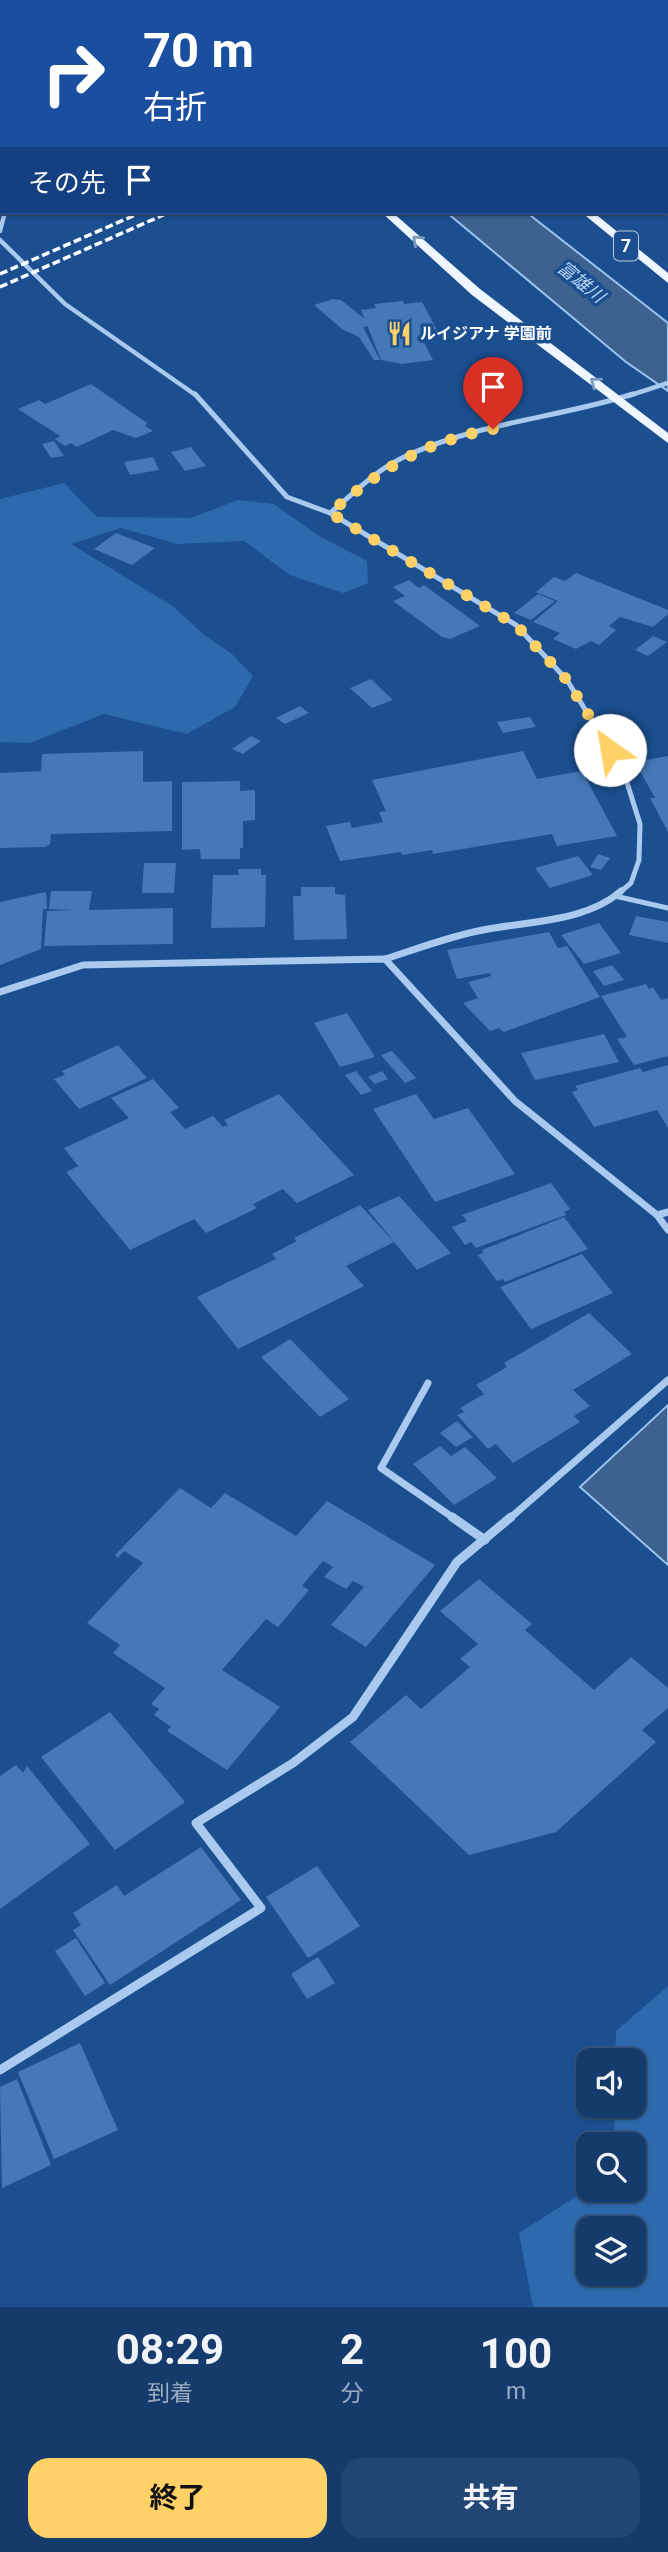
<!DOCTYPE html>
<html lang="ja">
<head>
<meta charset="utf-8">
<style>
	:root { --surface:#143b6b; --page:#214673; --text:#f1f3f6; --muted:#9dadc1; --line:#33557e; --accent:#ffd166 }
	body { margin:0; font-family:Roboto,"Noto Sans JP",sans-serif; background:var(--page); color:var(--text); height:100vh; display:flex; flex-direction:column; font-size:26px; white-space:nowrap }
	* { box-sizing:border-box; margin:0 }
	p { font-size:23px; color:var(--muted) }
	.icon { flex:none; width:38px; height:38px; fill:none; stroke:currentColor; stroke-width:2; stroke-linecap:round; stroke-linejoin:round }
	.map { position:relative; height:2307px; overflow:hidden }
	.side { display:flex; flex-direction:column; background:var(--surface); flex:1 }
	.side>* { flex:none }
	.hud { position:absolute; left:0px; top:0px; width:668px; height:214px; box-shadow:0 2px 5px #0004,0 0 0 2px var(--line); background:#1a4fa0; color:#fff; overflow:hidden }
	.buttons { position:absolute; left:576px; top:2048px; display:grid; gap:14px }
	.buttons a { display:grid; place-items:center; width:70px; height:70px; border-radius:14px; background:var(--surface); box-shadow:0 2px 5px #0004,0 0 0 2px var(--line); font-size:35px }
	.pin { position:absolute; display:grid; place-items:center; width:60px; height:60px; color:#fff; margin:-72px -30px; border-radius:50% 50% 50% 0; rotate:-45deg; box-shadow:0 0 7px #0007 }
	.pin .icon { rotate:45deg }
	.me { position:absolute; width:77px; margin:-38px; rotate:328deg; stroke-linejoin:round; filter:drop-shadow(0 0 5px #0008) }
	.turn { display:flex; align-items:center; gap:24px; height:147px; padding:0 28px; font-size:32px }
	.turn .icon { width:91px; height:91px; stroke-width:2.5 }
	.turn b { display:block; font-size:49px; line-height:60px }
	.then { display:flex; align-items:center; height:66px; padding:0 28px; background:#0003; gap:14px; font-size:26px }
	.eta { display:flex; justify-content:space-evenly; align-items:center; height:119px; text-align:center }
	.eta b { font-size:42px; font-weight:700; line-height:49px }
	.button { display:flex; gap:14px; margin-top:auto; padding:14px 28px }
	.button a { flex:1; height:80px; border-radius:21px; background:var(--accent); color:#111; font-size:28px; font-weight:700; line-height:80px; text-align:center }
	.button a+a { background:var(--page); color:var(--text) }
	.map>svg:first-child { display:block }
	.green { fill:#2e69ad; fill-rule:evenodd }
	.water { fill:#3c6290; stroke:#9cc4f0; stroke-width:2 }
	.building { fill:#4478b7 }
	.lines { fill:none; stroke-linecap:round; stroke-linejoin:round }
	.service { stroke:#a9c9ee; stroke-width:5 }
	.minor-far3 { stroke:#a9c9ee; stroke-width:4.5 }
	.minor-far2 { stroke:#a9c9ee; stroke-width:5 }
	.minor-far1 { stroke:#a9c9ee; stroke-width:7 }
	.minor { stroke:#a9c9ee; stroke-width:9 }
	.primary { fill:#f0f6ff; fill-rule:evenodd }
	.rail { stroke:#fff; stroke-width:3.5; stroke-dasharray:8 3.5; stroke-linecap:butt }
	.oneway { stroke:#7b9ac1 }
	.route { stroke:#ffd166; stroke-width:12; stroke-dasharray:0 21.6 }
	.labels { text-anchor:middle; stroke-width:7; stroke-linejoin:round; paint-order:stroke }
	.far-poi-label { font-size:16px; font-weight:bold; fill:#fff; stroke:#1b4f8f; text-anchor:start }
	.shield { fill:#1b4f8f; stroke:#bbcadd; stroke-width:2 }
	.shield-label { font-size:18px; font-weight:bold; fill:#fff }
	.far-water-label { font-size:18px; font-style:italic; fill:#b5d3f5; stroke:#1b4f8f }
</style>
</head>
<body>
<div class="map">
<svg width="668" height="2307" viewBox="0 0 668 2307">
	<rect width="100%" height="100%" fill="#1b4f8f"/>
	<g class="green">
		<polygon points="64,483 97,517 191,518 238,500 274,504 319,536 367,561 368,583 343,593 290,575 244,541 177,544 121,528 71,544 174,607 204,635 232,654 253,676 235,707 187,734 104,714 30,743 0,742 0,499"/>
		<path d="M668 1986V2307H533L519 2233 588 2189H634V2144H614L615 2105H634V2060H615L616 2031ZM588 2228H634V2273H588Z"/>
	</g>
	<g class="water">
		<polygon points="446,212 526,212 668,323 668,391 626,362"/>
		<polygon points="668,1405 668,1565 580,1487"/>
	</g>
	<g class="building">
		<polygon points="333,299 341,300 366,320 368,326 363,327 380,360 374,360 359,337 342,329 314,305"/>
		<polygon points="403,301 404,304 422,302 438,332 420,335 433,360 402,364 381,360 361,310 376,308 374,304"/>
		<polygon points="91,384 147,423 145,426 153,431 136,438 113,430 77,447 71,443 65,446 55,439 60,436 18,409 39,400 45,404"/>
		<polygon points="54,441 64,456 51,458 42,444"/>
		<polygon points="191,447 206,466 185,471 171,452"/>
		<polygon points="153,457 159,470 130,475 124,462"/>
		<polygon points="116,533 155,548 132,565 94,549"/>
		<polygon points="576,573 668,610 668,614 653,627 620,617 609,626 616,630 599,645 591,641 576,649 553,639 560,633 533,622 558,601 536,592 554,577 565,581"/>
		<polygon points="409,580 419,588 424,585 480,626 450,639 442,637 393,601 405,596 393,587"/>
		<polygon points="538,594 555,601 531,620 514,613"/>
		<polygon points="653,636 667,642 648,656 635,650"/>
		<polygon points="371,679 393,700 372,708 350,688"/>
		<polygon points="300,706 309,713 285,724 276,718"/>
		<polygon points="530,717 536,727 503,733 497,722"/>
		<polygon points="251,736 261,741 243,754 232,749"/>
		<polygon points="143,751 143,782 172,781 172,831 51,834 50,844 45,847 0,848 0,773 41,771 42,754"/>
		<polygon points="523,751 537,779 582,771 617,836 557,846 552,834 433,854 432,850 402,855 401,852 340,861 326,826 350,822 352,828 383,822 379,812 386,811 372,780"/>
		<polygon points="668,756 668,832 650,798 655,798 635,762"/>
		<polygon points="240,781 240,791 255,790 255,820 243,821 243,848 240,848 240,859 201,859 200,849 182,850 182,782"/>
		<polygon points="598,854 610,858 601,870 590,867"/>
		<polygon points="578,856 593,875 550,888 535,868"/>
		<polygon points="144,863 176,863 174,893 142,893"/>
		<polygon points="238,869 261,869 261,875 266,875 265,927 211,928 213,875 239,875"/>
		<polygon points="301,887 335,887 335,894 345,895 347,939 294,940 293,896 301,896"/>
		<polygon points="51,891 92,891 89,910 173,908 173,944 44,946 47,911 74,910 49,909"/>
		<polygon points="46,892 47,909 43,909 41,949 0,965 0,902"/>
		<polygon points="636,916 668,922 668,943 629,935"/>
		<polygon points="599,923 621,953 584,964 561,935"/>
		<polygon points="549,932 558,948 567,946 600,997 504,1032 499,1028 490,1031 463,1003 478,998 468,982 491,976 490,973 457,979 447,950"/>
		<polygon points="612,965 624,980 604,986 593,971"/>
		<polygon points="646,984 649,989 653,987 661,1000 668,998 668,1056 634,1065 617,1039 627,1037 601,996"/>
		<polygon points="347,1013 375,1057 340,1067 314,1023"/>
		<polygon points="604,1034 619,1062 535,1080 521,1053"/>
		<polygon points="118,1045 147,1078 79,1109 54,1079 65,1075 62,1071"/>
		<polygon points="392,1051 416,1078 405,1083 381,1055"/>
		<polygon points="668,1065 668,1128 657,1110 594,1127 572,1092 578,1090 575,1086 640,1068 643,1072"/>
		<polygon points="356,1071 372,1091 361,1095 345,1075"/>
		<polygon points="382,1071 388,1079 375,1084 368,1077"/>
		<polygon points="153,1079 179,1108 170,1112 185,1129 213,1116 223,1127 228,1125 224,1120 279,1094 354,1175 297,1203 283,1189 253,1204 257,1208 206,1233 194,1219 130,1250 66,1172 78,1166 64,1148 129,1118 111,1098"/>
		<polygon points="416,1094 434,1119 468,1108 515,1174 435,1202 373,1109"/>
		<polygon points="551,1183 570,1209 564,1212 566,1215 476,1248 471,1242 465,1245 452,1227 467,1221 462,1215"/>
		<polygon points="399,1196 451,1253 417,1270 368,1210"/>
		<polygon points="360,1205 394,1242 346,1266 364,1286 238,1349 197,1297 276,1259 272,1254 297,1241 294,1238"/>
		<polygon points="564,1217 588,1249 505,1282 503,1279 497,1281 478,1255 483,1253 482,1250"/>
		<polygon points="582,1254 613,1293 531,1329 500,1287"/>
		<polygon points="589,1313 632,1354 573,1390 590,1406 574,1416 580,1422 513,1463 496,1444 488,1449 457,1415 464,1412 460,1408 484,1394 476,1385 507,1367 504,1363"/>
		<polygon points="290,1339 349,1399 320,1417 261,1357"/>
		<polygon points="457,1421 473,1437 456,1447 440,1433"/>
		<polygon points="440,1446 451,1456 465,1447 497,1478 454,1505 413,1464"/>
		<polygon points="180,1488 211,1508 225,1493 296,1536 327,1501 435,1565 366,1647 331,1625 364,1587 353,1581 346,1589 324,1577 333,1567 323,1561 302,1586 309,1590 278,1627 266,1619 222,1670 280,1707 227,1770 167,1731 171,1727 154,1715 159,1709 151,1704 165,1688 113,1653 120,1645 87,1623 143,1563 124,1551 118,1558 115,1555"/>
		<polygon points="479,1579 532,1624 525,1630 594,1690 631,1657 668,1688 668,1708 642,1730 656,1742 556,1832 469,1855 350,1742 406,1695 421,1709 470,1667 460,1659 478,1644 440,1611"/>
		<polygon points="110,1712 185,1802 115,1850 41,1757"/>
		<polygon points="16,1765 23,1773 27,1766 90,1844 0,1909 0,1776"/>
		<polygon points="201,1847 241,1900 110,1985 73,1930 81,1925 73,1913 117,1885 124,1896"/>
		<polygon points="317,1866 360,1926 308,1958 266,1897"/>
		<polygon points="76,1938 105,1983 85,1996 55,1951"/>
		<polygon points="318,1957 335,1983 307,1999 291,1974"/>
		<polygon points="80,2043 118,2130 54,2159 18,2072"/>
		<polygon points="17,2079 51,2165 2,2188 0,2087"/>
	</g>
	<g class="lines">
		<polyline class="service" points="615,896 668,908"/>
		<g class="minor-far3">
			<polyline points="0,231 5,212"/>
			<polyline points="0,240 65,304 197,396"/>
			<polyline points="628,396 668,383"/>
		</g>
		<g class="minor-far2">
			<polyline points="195,394 287,497 330,513 516,625 567,680 624,773 640,824 639,860 631,883 619,893"/>
			<path d="M330 513C353 494 375 471 402 458 474 423 558 418 633 394"/>
		</g>
		<g class="minor-far1">
			<path d="M385 959C417 949 450 936 483 930 528 921 586 922 621 891"/>
			<polyline points="0,992 83,965 385,959 515,1101 657,1215 668,1212"/>
			<polyline points="657,1215 668,1230"/>
			<polyline points="428,1383 381,1468 455,1519"/>
			<polyline points="509,1519 668,1380"/>
		</g>
		<g class="minor">
			<polyline points="452,1517 485,1540"/>
			<polyline points="0,2070 261,1908 196,1823 293,1763 353,1717 457,1562 511,1517"/>
		</g>
		<g class="primary">
			<polygon points="191,0 201,0 202,2 192,2"/>
			<polygon points="357,0 368,0 369,2 358,2"/>
			<polygon points="381,212 392,212 480,289 668,433 668,443 472,295"/>
			<polygon points="581,212 593,212 668,273 668,283"/>
		</g>
		<g class="rail">
			<polyline points="618,2 622,0"/>
			<polyline points="643,2 647,0"/>
			<polyline points="0,274 142,212"/>
			<polyline points="0,287 170,212"/>
		</g>
	</g>
	<defs><path id="oneway-chevron" d="M-2-3.5L2.5 0L-2 3.5" fill="none" stroke-width="1.6" stroke-linecap="round" stroke-linejoin="round" transform="scale(1.75)"/></defs>
	<g class="oneway">
		<use href="#oneway-chevron" transform="translate(417 240) rotate(-138)"/>
		<use href="#oneway-chevron" transform="translate(595 382) rotate(-143)"/>
	</g>
	<g class="lines">
		<path class="route" d="M493 429C423 442 382 468 330 513L516 625 567 680 610 750"/>
	</g>
	<defs>
		<symbol id="restaurant-bare" viewBox="-9 -9 18 18"><path d="M-5-6h1v4h1v-4h1v4h1v-4h1v5L-1.5 .5V6h-2V.5L-5-1ZM5-6V6H3V1.5H1.5Q1.5-4 5-6Z" fill="#ffd166" stroke="#1b4f8f" stroke-width="2.5" paint-order="stroke"/></symbol>
	</defs>
	<g fill-rule="evenodd">
		<use href="#restaurant-bare" x="382" y="316" width="35" height="35"/>
	</g>
	<g class="labels">
		<g class="far-poi-label">
			<text x="420" y="339">ルイジアナ 学園前</text>
		</g>
		<rect class="shield" x="614" y="231.5" width="24" height="29" rx="5"/>
		<g class="shield-label">
			<text x="626" y="252">7</text>
		</g>
		<g class="far-water-label">
			<text transform="translate(581 282) rotate(39)" y="6">富雄川</text>
		</g>
	</g>
</svg>
<div class="buttons">
<a><svg class="icon" aria-label="sound" viewBox="0 0 24 24"><path d="M4 9h4l5-4v14l-5-4H4zM17 9q2 3 0 6"/></svg></a>
<a><svg class="icon" aria-label="search" viewBox="0 0 24 24"><circle cx="10" cy="10" r="6"/><path d="M15 15l6 6"/></svg></a>
<a><svg class="icon" aria-label="layers" viewBox="0 0 24 24"><path d="M12 4l9 5-9 5-9-5zM3 14l9 5 9-5"/></svg></a>
</div>
<div class="pin" style="left:493px;top:429px;background:#d93025"><svg class="icon" aria-label="arrive" viewBox="0 0 24 24"><path d="M6 21V4h12l-3 4 3 4H6"/></svg></div>
<svg class="me" style="left:610px;top:750px" viewBox="-20 -20 40 40"><circle r="19" fill="#fff"/><path d="M0-13L10 11 0 6-10 11z" fill="#ffd166"/></svg>
<div class="hud">
<div class="turn"><svg class="icon" aria-label="right" viewBox="0 0 24 24"><path d="M7 20v-9h11M14 6l5 5-5 5"/></svg><div><b>70 m</b>右折</div></div>
<div class="then">その先<svg class="icon" aria-label="arrive" viewBox="0 0 24 24"><path d="M6 21V4h12l-3 4 3 4H6"/></svg></div>
</div>
</div>
<section class="side">
<div class="eta">
<div><b>08:29</b><p>到着</p></div>
<div><b>2</b><p>分</p></div>
<div><b>100</b><p>m</p></div>
</div>
<div class="button"><a>終了</a><a>共有</a></div>
</section>
</body>
</html>
